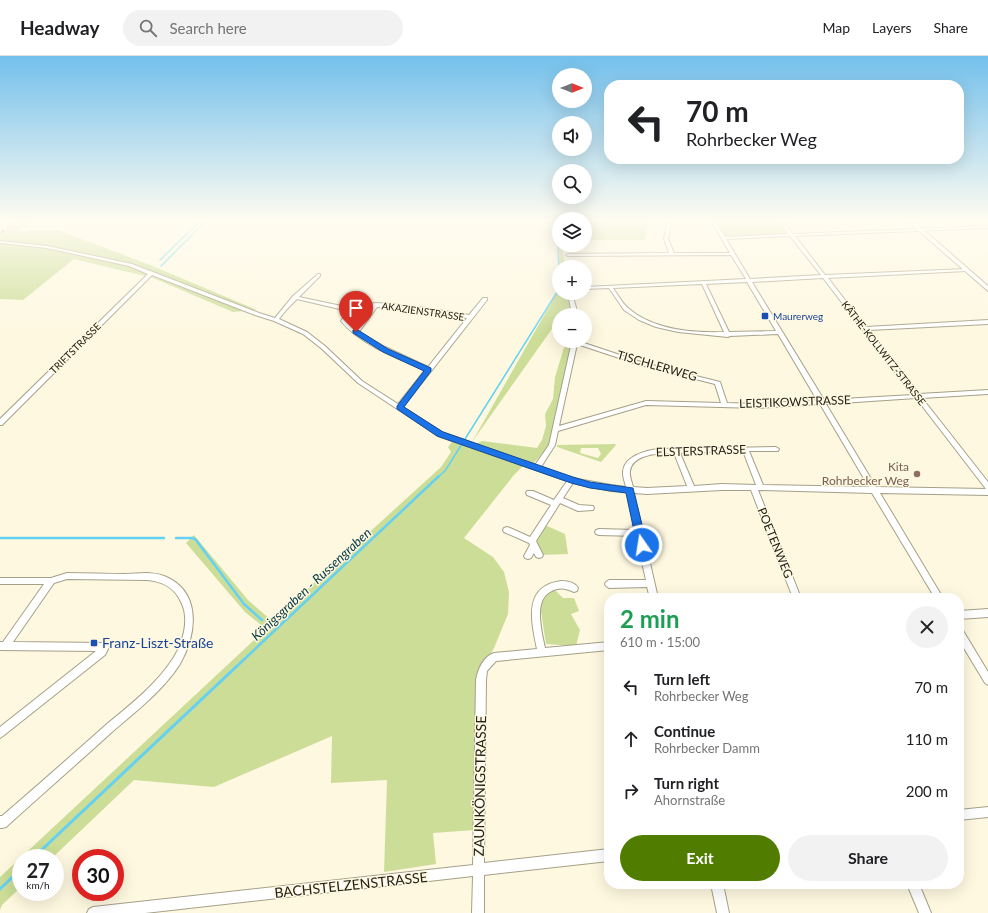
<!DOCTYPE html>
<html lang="en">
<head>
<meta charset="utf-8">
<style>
	:root { --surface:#fff; --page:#f2f2f2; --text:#202124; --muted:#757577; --line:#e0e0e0; --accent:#507c00 }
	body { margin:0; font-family:Lato,sans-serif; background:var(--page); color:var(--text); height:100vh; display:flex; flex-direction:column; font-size:15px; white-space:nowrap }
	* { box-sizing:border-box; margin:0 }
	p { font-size:13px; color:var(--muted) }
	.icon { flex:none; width:22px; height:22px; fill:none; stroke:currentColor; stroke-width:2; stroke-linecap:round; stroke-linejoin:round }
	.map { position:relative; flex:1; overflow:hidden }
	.details { position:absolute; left:604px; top:537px; width:360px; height:296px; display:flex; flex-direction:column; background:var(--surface); border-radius:16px; box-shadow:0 4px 16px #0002 }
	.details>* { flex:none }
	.guide { position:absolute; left:604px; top:24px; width:360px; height:84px; border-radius:16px; box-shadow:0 4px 16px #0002; background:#fff; color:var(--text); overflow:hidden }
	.needle { width:26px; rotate:90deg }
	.fabs { position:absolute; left:552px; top:12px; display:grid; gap:8px }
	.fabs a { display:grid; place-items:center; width:40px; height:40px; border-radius:50%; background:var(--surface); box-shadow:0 4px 16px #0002; font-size:20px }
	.speed { position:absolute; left:12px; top:793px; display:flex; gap:8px; font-size:20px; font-weight:700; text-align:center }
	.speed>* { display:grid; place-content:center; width:52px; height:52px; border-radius:50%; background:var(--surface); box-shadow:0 4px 16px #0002; line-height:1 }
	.speed small { font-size:10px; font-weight:400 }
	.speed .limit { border:6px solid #d22; background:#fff; color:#111 }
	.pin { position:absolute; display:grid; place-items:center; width:34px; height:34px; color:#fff; margin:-41px -17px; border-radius:50% 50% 50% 0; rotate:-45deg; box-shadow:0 0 4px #0007 }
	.pin .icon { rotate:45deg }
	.me { position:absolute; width:44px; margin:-22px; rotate:347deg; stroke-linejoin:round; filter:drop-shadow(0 0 3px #0008) }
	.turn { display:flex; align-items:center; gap:14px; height:84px; padding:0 16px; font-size:18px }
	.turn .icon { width:52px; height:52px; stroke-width:2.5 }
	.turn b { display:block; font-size:28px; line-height:34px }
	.round { display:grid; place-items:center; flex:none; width:42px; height:42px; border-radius:21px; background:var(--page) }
	.headline { display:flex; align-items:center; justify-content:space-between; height:68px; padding:0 16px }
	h1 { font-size:24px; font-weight:700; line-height:30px; color:#1e9e55 }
	.button { display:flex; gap:8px; margin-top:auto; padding:8px 16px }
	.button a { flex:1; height:46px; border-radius:24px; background:var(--accent); color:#fff; font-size:16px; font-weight:700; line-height:46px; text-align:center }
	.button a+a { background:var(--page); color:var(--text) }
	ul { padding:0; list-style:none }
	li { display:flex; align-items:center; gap:12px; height:52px; padding:0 16px }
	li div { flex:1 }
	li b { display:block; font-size:15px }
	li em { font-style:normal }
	header { display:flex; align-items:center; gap:24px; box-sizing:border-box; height:56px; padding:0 20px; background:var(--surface); border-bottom:1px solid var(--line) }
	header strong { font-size:19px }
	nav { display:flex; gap:22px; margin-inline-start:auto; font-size:14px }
	.search { width:280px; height:36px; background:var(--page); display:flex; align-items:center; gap:10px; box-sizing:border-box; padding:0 14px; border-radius:22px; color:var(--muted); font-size:15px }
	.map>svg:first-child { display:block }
	.built { fill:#f6efcf }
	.green { fill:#ccdd97; fill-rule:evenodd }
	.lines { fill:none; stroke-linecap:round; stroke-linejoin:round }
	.stream-far2 { stroke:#64d1f2; stroke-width:1.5 }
	.stream-far1 { stroke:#64d1f2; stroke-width:2.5 }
	.stream { stroke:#64d1f2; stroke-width:3 }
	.minor-casing { stroke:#a5a089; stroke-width:2 }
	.tertiary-casing { stroke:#a5a089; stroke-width:2 }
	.minor { fill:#fff; fill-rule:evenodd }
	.tertiary { fill:#fff; fill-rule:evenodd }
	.rail { stroke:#918d7c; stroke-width:1.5; stroke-dasharray:5.5 2.5; stroke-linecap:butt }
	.route { fill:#1a73e8; stroke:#114b97 }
	.transit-dot { fill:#1a4fb4; stroke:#fef8e0; stroke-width:1.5 }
	.education-dot { fill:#8d6e63; stroke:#fef8e0; stroke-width:1.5 }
	.labels { text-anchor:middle; stroke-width:3; stroke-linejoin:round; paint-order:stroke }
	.far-street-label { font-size:10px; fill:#232118; stroke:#fef8e0 }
	.far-transit-label { font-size:10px; fill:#164399; stroke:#fef8e0; text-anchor:start }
	.street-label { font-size:12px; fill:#232118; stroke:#fef8e0 }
	.education-label { font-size:12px; fill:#785e54; stroke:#fef8e0; text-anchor:end }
	.water-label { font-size:13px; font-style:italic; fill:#023745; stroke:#fef8e0 }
	.near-transit-label { font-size:14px; fill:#164399; stroke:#fef8e0; text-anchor:start }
	.near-street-label { font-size:14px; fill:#232118; stroke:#fef8e0 }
</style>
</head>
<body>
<header>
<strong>Headway</strong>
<div class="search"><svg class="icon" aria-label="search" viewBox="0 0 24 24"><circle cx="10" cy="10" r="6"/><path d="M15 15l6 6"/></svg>Search here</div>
<nav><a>Map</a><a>Layers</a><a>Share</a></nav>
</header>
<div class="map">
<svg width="988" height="857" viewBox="0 0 988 857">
	<rect width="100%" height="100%" fill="#fef8e0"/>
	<polygon class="built" points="10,163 25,163 0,179 0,169"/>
	<g class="green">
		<polygon points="25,163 35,163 18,175 58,174 150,209 257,254 233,256 153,222 74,203 23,244 0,243 0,179"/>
		<polygon points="556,163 649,163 645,184 585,184 585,163 559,163 559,189 562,189 565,211 559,211 559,214"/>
		<polygon points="712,163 778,163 790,179 723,181"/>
		<polygon points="559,233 559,237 568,237 572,259 568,259 566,253 562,259 559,259 559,263 472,386"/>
		<polygon points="566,285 572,285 550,389 532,409 524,409 514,419 464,482 493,501 504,516 509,536 508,558 494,592 478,619 475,774 433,777 436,808 384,816 387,724 331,727 332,680 214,731 134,724 52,802 21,802 21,831 2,849 0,854 0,821 266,573 245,556 186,487 194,479 248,544 272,565 441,411 451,396 448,391 453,385 469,391 482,385 537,392 542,384 546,370 545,358 553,343 555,321"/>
		<path d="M615 388 616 389 601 406 557 391V389ZM581 392H598L601 398 598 402 580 397Z"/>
		<polygon points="545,469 565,478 568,498 540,499 535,486"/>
		<polygon points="546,534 556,535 563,542 574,542 579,555 571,558 580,574 576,590 546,588 540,549"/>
	</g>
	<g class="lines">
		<g class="stream-far2">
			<polyline points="556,163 559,214"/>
			<polyline points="0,166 5,163"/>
			<polyline points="160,204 202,163"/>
			<polyline points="161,210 208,163"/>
			<polyline points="438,421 445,415 559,233"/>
		</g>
		<g class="stream-far1">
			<polyline points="0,482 164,482"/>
			<polyline points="176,482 193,482 196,484 244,548 262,564"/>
			<polyline points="236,611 439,420"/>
		</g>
		<g class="stream">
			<polyline points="33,802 237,610"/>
			<polyline points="0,833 21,813"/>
		</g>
		<defs>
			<g id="minor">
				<path d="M668 163H672L668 183 674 197H730L710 163H714L725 181 788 178 777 163H781L793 178 988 170V172L795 180 825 219 966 213 968 214 966 215 828 222 866 271 988 264V268L869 274 919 338 988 334V338L922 342 988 426V439L880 437 943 542H935L872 437 758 434 801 542H793L751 434H722L647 438 634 437 658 542H650L647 531 609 532 606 530 605 528 606 526 609 524H646L636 480 599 479 596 478 595 476 596 474 599 473 635 474 627 436 611 435 573 427 563 442 579 449 593 450 594 452 593 454 578 455 560 447 536 485 543 499 542 501 539 502 536 501 534 497 531 502 528 503 525 502 524 500 530 489 529 487 504 476 503 474 504 472 507 471 510 472 530 481 551 449 527 439 526 437 527 435H533L554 444 567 425 438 380 358 327 321 292 303 278 274 265 255 259 152 219 2 369H0V363L148 218 129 210 47 192 0 187V185L47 190 132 208 259 257 275 262 293 240 318 218H320V220L299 241 351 252 362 249 376 247 392 248 426 252 469 259 483 242H487V244L403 351 442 376 535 409 549 389 572 285H578L644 307 720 326 727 347 758 348 817 344 778 278 730 280 728 281 678 276 656 271 639 264 624 254 609 232 585 233V231L746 223 731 199 568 200 566 199 568 198 669 197 664 183ZM790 180 821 219 750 223 726 183ZM823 222 913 339 824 344 752 226ZM747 226 776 275 729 276 706 228ZM702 228 724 276C692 277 653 274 628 252 622 247 618 239 613 232ZM297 243 348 255 341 265C359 288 399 303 425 314L398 348 362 325 325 290 307 276 279 263 287 253ZM372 251 355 273 347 265 353 255 362 252ZM377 251 409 253 467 262 428 311 385 291 359 276ZM577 288 640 309 715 328 721 347 646 345 559 370ZM916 342 986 433H987L876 431 826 348ZM820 348 869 431 763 429 749 395H778L779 393 776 391 660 393C647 394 622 400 623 418 623 422 625 426 626 431L611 429 572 422 541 411 555 389 558 375 646 349 758 352ZM743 395 756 429 722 428 694 430 680 397ZM664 397H674L687 430 647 432 633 431C632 426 629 420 630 415 632 400 653 398 664 397Z"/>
				<polygon points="568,237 572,237 578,259 572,259"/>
				<path d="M67 517C86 517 105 518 124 518 137 518 152 515 164 520 202 535 197 578 180 608 163 635 136 655 112 676 77 708 41 739 6 771L2 772H0V760H2C37 730 72 699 107 668 131 648 157 628 174 601 183 586 190 563 181 546 175 532 162 525 147 524L67 523 54 527 13 586 105 587 108 588 109 591 105 599 3 680 0 682V671L96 595 0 594V586H3L44 528H0V522H51Z"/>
				<path d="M561 525C567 525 575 526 578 532L577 535 574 536C565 532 559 531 550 536 533 545 542 577 545 592L609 586V594L496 605 487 615 486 624 484 807 609 793V805L484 819V857H472L473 820 145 857H87L89 853 93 851 473 809 476 624C478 613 483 601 494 597L537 593C531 565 523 530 561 525Z"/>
				<polygon points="988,553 988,561 959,563 959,555"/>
				<polygon points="959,572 962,573 988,616 988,629 985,627 959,584"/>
				<polygon points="988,751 988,761 959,764 959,754"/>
				<polygon points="711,828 723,828 729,857 717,857"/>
				<polygon points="907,828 919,828 931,857 919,857"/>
			</g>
			<polygon id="tertiary" points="905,163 911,163 988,230 988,235"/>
		</defs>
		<use href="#minor" class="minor-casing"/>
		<use href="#tertiary" class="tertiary-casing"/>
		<use href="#minor" class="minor"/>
		<use href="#tertiary" class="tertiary"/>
		<polyline class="rail" points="0,177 22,163"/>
	</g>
	<linearGradient id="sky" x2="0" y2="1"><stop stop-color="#73c0ec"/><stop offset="0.58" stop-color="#fffcf1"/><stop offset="1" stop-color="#fffcf1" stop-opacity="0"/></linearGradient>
	<rect width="988" height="283" fill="url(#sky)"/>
	<polygon class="route" points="353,274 358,274 388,293 431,312 431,315 404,351 443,376 573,421 590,426 633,432 647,489 646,492 642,493 639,492 637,489 626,437 590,432 571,427 437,380 397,353 397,350 424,315 383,296 353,277"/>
	<g class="transit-dot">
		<rect x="761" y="256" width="8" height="8" rx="2"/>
		<rect x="90" y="583" width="8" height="8" rx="2"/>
	</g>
	<circle class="education-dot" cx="917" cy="418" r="4"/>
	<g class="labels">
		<g class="far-street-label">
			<text transform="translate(423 255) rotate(8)" y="4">AKAZIENSTRASSE</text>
			<text transform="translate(75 292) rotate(-45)" y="4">TRIFTSTRASSE</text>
			<text transform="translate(884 297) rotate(52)" y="4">KÄTHE-KOLLWITZ-STRASSE</text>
		</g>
		<g class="far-transit-label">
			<text x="773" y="264">Maurerweg</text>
		</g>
		<g class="street-label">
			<text transform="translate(657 310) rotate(16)" y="4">TISCHLERWEG</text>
			<text transform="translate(795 346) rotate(-2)" y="4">LEISTIKOWSTRASSE</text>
			<text transform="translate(701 395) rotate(-2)" y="4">ELSTERSTRASSE</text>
			<text transform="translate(775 487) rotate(68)" y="4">POETENWEG</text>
		</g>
		<g class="education-label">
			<text x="909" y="415">Kita<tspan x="909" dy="14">Rohrbecker Weg</tspan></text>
		</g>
		<g class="water-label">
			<text transform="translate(311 528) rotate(-43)" y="5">Königsgraben - Russengraben</text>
		</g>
		<g class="near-transit-label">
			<text x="102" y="592">Franz-Liszt-Straße</text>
		</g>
		<g class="near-street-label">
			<text transform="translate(480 730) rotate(-89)" y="5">ZAUNKÖNIGSTRASSE</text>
			<text transform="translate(351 829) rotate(-6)" y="5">BACHSTELZENSTRASSE</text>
		</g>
	</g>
</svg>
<div class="fabs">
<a><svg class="needle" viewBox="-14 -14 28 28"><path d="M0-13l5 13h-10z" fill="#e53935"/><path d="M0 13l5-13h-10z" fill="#757577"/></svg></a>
<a><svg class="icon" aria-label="sound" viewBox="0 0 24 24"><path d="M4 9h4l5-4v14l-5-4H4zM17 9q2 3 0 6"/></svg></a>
<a><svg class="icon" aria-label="search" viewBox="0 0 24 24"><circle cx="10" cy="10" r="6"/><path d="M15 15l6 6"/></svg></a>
<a><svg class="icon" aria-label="layers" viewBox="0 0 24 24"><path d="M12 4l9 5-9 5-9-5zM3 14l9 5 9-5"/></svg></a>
<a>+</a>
<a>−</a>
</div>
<div class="speed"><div>27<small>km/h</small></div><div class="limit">30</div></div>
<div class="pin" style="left:356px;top:276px;background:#d93025"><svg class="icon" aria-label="arrive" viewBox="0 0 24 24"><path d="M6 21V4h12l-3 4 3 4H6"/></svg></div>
<svg class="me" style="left:642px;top:489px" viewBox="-20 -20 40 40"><circle r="17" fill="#1a73e8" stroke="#fff" stroke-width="3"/><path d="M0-11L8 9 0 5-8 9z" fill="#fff"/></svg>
<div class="guide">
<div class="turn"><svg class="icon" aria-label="left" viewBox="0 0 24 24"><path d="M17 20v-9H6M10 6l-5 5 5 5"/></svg><div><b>70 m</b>Rohrbecker Weg</div></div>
</div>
<section class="details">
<div class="headline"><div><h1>2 min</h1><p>610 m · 15:00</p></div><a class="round"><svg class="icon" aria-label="close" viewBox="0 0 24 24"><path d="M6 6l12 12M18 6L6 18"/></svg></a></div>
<ul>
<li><svg class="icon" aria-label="left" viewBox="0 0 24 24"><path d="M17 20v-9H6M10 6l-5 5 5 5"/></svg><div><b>Turn left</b><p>Rohrbecker Weg</p></div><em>70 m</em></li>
<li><svg class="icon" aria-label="ahead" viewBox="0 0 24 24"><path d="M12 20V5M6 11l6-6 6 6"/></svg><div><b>Continue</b><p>Rohrbecker Damm</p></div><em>110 m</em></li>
<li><svg class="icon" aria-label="right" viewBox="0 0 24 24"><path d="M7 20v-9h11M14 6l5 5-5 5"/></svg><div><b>Turn right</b><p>Ahornstraße</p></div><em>200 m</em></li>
</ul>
<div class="button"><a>Exit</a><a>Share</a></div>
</section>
</div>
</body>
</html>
